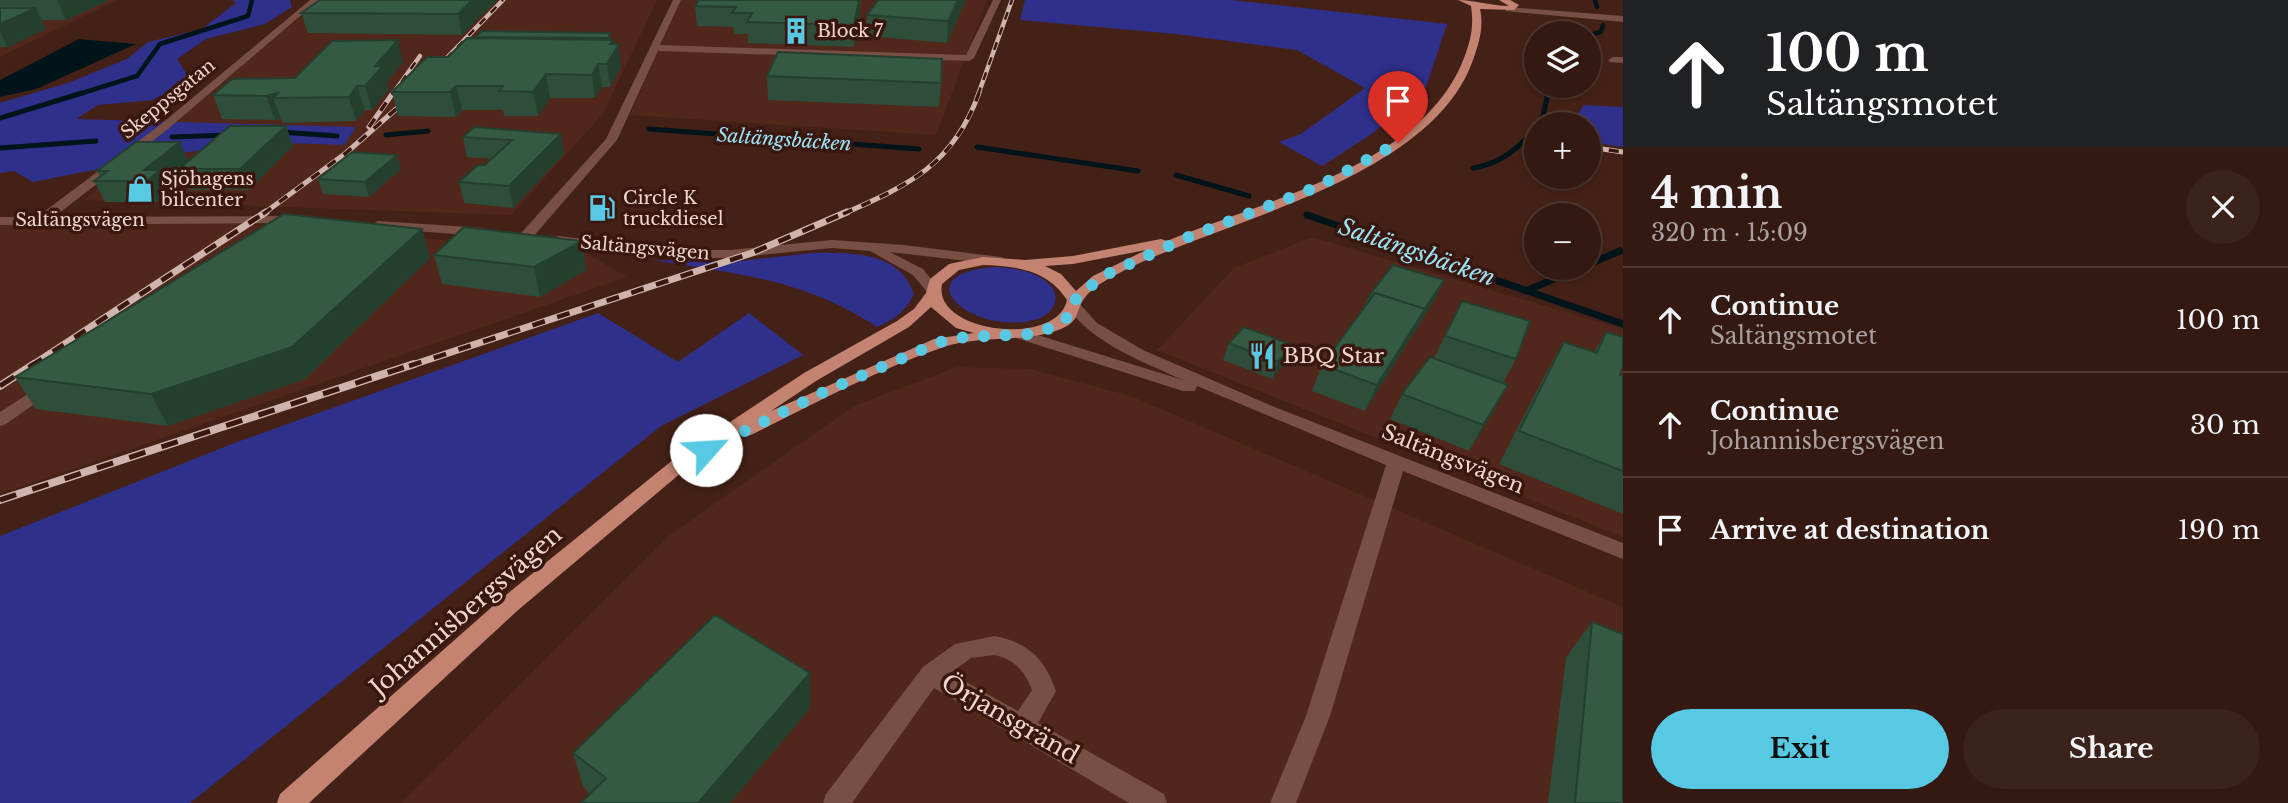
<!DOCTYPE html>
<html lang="en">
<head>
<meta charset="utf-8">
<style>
	:root { --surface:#331911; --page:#3b221a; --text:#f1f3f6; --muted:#a9a09f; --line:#4e3831; --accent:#58c9e3 }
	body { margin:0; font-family:"Libre Baskerville",serif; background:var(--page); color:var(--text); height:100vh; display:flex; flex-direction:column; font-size:26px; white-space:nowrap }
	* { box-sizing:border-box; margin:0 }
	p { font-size:23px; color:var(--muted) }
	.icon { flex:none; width:38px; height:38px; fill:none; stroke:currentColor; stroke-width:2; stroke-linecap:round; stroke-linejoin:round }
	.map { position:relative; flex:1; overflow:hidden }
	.details { display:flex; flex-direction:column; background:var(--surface); width:665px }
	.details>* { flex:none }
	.hud { background:#202124; color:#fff; overflow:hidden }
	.controls { position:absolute; left:1524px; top:21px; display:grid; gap:14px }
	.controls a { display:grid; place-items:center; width:77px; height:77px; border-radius:50%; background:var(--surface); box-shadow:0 2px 5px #0004,0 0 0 2px var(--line); font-size:35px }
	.pin { position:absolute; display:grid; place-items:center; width:60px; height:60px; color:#fff; margin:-72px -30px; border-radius:50% 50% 50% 0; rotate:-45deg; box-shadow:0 0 7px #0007 }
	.pin .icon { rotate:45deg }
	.me { position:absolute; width:77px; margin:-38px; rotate:64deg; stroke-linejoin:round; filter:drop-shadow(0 0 5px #0008) }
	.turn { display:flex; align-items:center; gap:24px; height:147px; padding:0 28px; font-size:32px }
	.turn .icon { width:91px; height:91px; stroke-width:2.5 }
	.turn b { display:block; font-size:49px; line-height:60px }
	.round { display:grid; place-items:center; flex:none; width:74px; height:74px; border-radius:37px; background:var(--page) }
	.head { display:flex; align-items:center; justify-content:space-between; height:119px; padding:0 28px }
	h1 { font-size:42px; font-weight:700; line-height:52px }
	.button { display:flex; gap:14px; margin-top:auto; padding:14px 28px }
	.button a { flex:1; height:80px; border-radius:42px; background:var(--accent); color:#111; font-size:28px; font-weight:700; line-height:80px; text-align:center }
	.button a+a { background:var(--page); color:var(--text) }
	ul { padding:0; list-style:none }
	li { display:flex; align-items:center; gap:21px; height:105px; padding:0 28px; border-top:2px solid var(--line) }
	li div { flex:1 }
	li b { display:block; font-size:26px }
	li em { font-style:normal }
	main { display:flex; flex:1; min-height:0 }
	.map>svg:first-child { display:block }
	.built { fill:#51261b }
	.green { fill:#2f308b }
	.water { fill:#00141a }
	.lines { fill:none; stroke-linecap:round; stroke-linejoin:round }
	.stream-far2 { stroke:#00141a; stroke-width:4.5 }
	.stream-far1 { stroke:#00141a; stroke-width:5 }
	.stream { stroke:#00141a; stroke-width:7 }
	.minor { fill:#774f44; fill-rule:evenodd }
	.major { fill:#c48371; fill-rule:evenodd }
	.rail-far3-casing { stroke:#ceb4ac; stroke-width:4.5 }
	.rail-far2-casing { stroke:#ceb4ac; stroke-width:5 }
	.rail-far1-casing { stroke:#ceb4ac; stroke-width:7 }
	.rail-casing { stroke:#ceb4ac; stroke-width:8 }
	.rail-far3 { stroke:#39170e; stroke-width:2.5; stroke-dasharray:8; stroke-linecap:butt }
	.rail-far2 { stroke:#39170e; stroke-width:3.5; stroke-dasharray:10; stroke-linecap:butt }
	.rail-far1 { stroke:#39170e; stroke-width:4.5; stroke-dasharray:13; stroke-linecap:butt }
	.rail { stroke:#39170e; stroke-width:5; stroke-dasharray:17; stroke-linecap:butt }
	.wall { fill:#2e4d3a }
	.shaded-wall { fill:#253f2f }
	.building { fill:#355a43; stroke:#253f2f; stroke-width:2 }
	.route { stroke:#58c9e3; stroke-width:12; stroke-dasharray:0 21.6 }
	.labels { text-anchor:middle; stroke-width:7; stroke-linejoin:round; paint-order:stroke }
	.far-poi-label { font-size:18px; fill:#efd7d0; stroke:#39170e; text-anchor:start }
	.far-street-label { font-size:18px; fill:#efd7d0; stroke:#39170e }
	.far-water-label { font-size:19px; font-style:italic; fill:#9ae4f7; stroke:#39170e }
	.poi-label { font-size:21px; fill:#efd7d0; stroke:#39170e; text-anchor:start }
	.street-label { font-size:21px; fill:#efd7d0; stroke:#39170e }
	.water-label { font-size:23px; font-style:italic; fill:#9ae4f7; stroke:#39170e }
	.near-street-label { font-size:24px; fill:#efd7d0; stroke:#39170e }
</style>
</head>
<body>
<main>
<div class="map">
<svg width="1623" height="803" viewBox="0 0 1623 803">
	<rect width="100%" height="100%" fill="#442117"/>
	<g class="built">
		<polygon points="0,0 117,0 0,57"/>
		<polygon points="320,0 657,0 603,114 511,215 84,200"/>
		<polygon points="681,0 987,0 936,135 630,115"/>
		<polygon points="0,221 230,223 582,251 627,277 0,494"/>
		<polygon points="1312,237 1623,329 1623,537 1157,350 1234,268"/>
		<polygon points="957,367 1030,369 1131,396 1623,607 1623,803 401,803 670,535 854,406"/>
	</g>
	<g class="green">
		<polygon points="233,0 290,0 292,7 265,24 206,39 177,59 190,79 153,100 98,105 76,119 356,127 344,145 253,142 170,155 33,182 14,171 0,173 0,103 68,83 127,59 148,42 202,29 236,3"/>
		<polygon points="1025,0 1231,0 1447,24 1426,87 1373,133 1322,166 1279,142 1301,134 1365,88 1297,50 1176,34 1020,20"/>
		<polygon points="1584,105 1623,107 1623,147 1589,142 1589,124 1571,124"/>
		<path d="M812 253C851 252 899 251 914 294 905 312 895 319 877 327 805 279 736 274 653 260L731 262Z"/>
		<path d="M996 267C1012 268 1029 270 1043 279 1064 293 1057 314 1034 320 970 336 901 273 996 267Z"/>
		<polygon points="598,313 678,362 749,313 803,355 661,426 190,803 0,803 0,536 237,442"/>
	</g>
	<polygon class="water" points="79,39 136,44 36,89 0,97 0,80"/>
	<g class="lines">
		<g class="stream-far2">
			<polyline points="1595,0 1597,7"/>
			<polyline points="1593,34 1601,32 1603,25"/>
			<polyline points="76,95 137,76 160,44 248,16 252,0"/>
			<polyline points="1548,95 1550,86"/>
		</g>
		<g class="stream-far1">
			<polyline points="0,118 82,93"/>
			<polyline points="1538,124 1543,116 1548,93"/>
			<polyline points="649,129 919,149"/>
			<polyline points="280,132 337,136"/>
			<polyline points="386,135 428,131"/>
			<polyline points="172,137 229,135"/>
			<polyline points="977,147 1138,171"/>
			<polyline points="0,148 96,141"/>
			<path d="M1473 168C1500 164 1520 148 1536 127"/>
			<polyline points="1176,175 1249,196"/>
		</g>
		<g class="stream">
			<polyline points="1307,215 1623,324"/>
			<polyline points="1589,264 1620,251"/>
			<polyline points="1528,290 1580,268"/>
		</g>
		<g class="minor">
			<polygon points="310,0 319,0 168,129 54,217 298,216 303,217 303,223 0,225 0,217 37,217 160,125"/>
			<polygon points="673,0 681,0 660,45 966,55 993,0 1001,0 974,58 969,61 658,51 617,140 532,238 522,238 522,232 606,139"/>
			<polygon points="1508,7 1623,16 1623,22 1505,11"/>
			<polygon points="1613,57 1623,57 1623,63 1610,62 1608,60"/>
			<polygon points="378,221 483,228 490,232 483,236 373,228 371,225"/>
			<polygon points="559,236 672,250 730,250 832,240 904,245 1001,257 1008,261 1001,265 890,252 923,269 939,289 932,293 927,292 913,275 870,251 832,248 730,258 672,258 554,243 554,237"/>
			<path d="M1074 301 1079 303 1097 323 1143 350 1272 406 1623 543V559L1403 471 1330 716 1296 803H1270L1306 716 1386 465 1197 386 1195 391H1183L1016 338 1014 335 1022 330 1028 332 1183 380C1141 361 1094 344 1066 306Z"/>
			<polygon points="48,381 54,382 57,386 54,390 6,424 0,426 0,412"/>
			<path d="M994 636C1028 642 1045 659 1056 691L1038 723 1164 794 1167 803H1129L934 688 852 803H823L826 794 923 667 955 644ZM994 655C1014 659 1025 671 1032 690L1018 711 950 673 971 658Z"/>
		</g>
		<path class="major" d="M1458 0C1475 0 1491 6 1509 6L1499 0H1510L1519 5 1514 10 1480 9C1484 27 1479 43 1473 60 1432 177 1232 218 1129 268 1114 276 1091 286 1082 302 1075 315 1079 321 1061 329 1023 344 978 334 941 348 876 370 814 404 753 434L747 436 739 432 688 467 517 611 309 803H277L280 794 501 599 674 459 804 373 897 321 914 309 926 293 930 279 949 264 983 257 1025 260 1073 256 1161 239 1167 241C1263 201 1424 165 1464 58 1471 40 1474 25 1471 6ZM1146 250 1093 276 1076 291 1061 274 1045 266 1073 264ZM983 265C1017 266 1048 270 1067 300 1057 348 932 333 942 284L959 270ZM931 307 956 328 974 333 934 339 771 411 816 381 909 327Z"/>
		<defs>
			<g id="rail-far3">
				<polyline points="435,70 503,0"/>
				<polyline points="392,95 420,56"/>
				<polyline points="978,95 1012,0"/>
			</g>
			<g id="rail-far2">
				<polyline points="369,127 393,93"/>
				<polyline points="1589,147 1623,152"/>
				<polyline points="263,214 346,153 411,96"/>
				<path d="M843 214C909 185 953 165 979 93"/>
			</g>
			<g id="rail-far1">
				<polyline points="31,366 266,212"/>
				<polyline points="409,366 752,253 847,212"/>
			</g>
			<g id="rail">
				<polyline points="0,386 34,364"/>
				<polyline points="0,500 414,364"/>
			</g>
		</defs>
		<use href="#rail-far3" class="rail-far3-casing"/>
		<use href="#rail-far2" class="rail-far2-casing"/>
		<use href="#rail-far1" class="rail-far1-casing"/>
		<use href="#rail" class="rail-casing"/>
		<use href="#rail-far3" class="rail-far3"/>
		<use href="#rail-far2" class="rail-far2"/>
		<use href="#rail-far1" class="rail-far1"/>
		<use href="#rail" class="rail"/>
	</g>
	<g class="wall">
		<polygon points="0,0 106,0 107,1 66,20 41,20 46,29 8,47 0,47"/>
		<polygon points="320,0 497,0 462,35 308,33 301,13"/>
		<polygon points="699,0 861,0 860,11 854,47 748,43 748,34 734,34 733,27 697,26 695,6"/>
		<polygon points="878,0 966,0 947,43 866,36 867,15"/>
		<polygon points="610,33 611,40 614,44 621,67 610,87 602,87 595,98 550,98 538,116 504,116 503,110 462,110 456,117 398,116 392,92 448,57 476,38"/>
		<polygon points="403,62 387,82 389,89 372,110 365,110 356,121 282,123 281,119 275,120 222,119 213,95 295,78"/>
		<polygon points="767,76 941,83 939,107 768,100"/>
		<polygon points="286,126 293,146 249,190 189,190 180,170 165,182 170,192 157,202 105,202 94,181 100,177 97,171 188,162"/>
		<polygon points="561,134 564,154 513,208 464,203 459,182 485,165 492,159 467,157 463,137"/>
		<polygon points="401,169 369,197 323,194 318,179"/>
		<polygon points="422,229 430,258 305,379 168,426 36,409 15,377"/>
		<polygon points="582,241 586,270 540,297 442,284 434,255"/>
		<polygon points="1437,296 1365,411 1312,391 1322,365 1364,307 1368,297"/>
		<polygon points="1462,301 1516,359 1503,383 1494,411 1469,451 1390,419 1402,394 1434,358"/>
		<polygon points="1606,332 1620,375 1623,376 1623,514 1499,464 1546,373 1564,342 1594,352"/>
		<polygon points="1229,343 1286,362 1272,379 1223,360"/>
		<polygon points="1592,622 1623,803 1548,803 1566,657"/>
		<polygon points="810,673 810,708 730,803 581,803 590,793 583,787 573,753"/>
	</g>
	<g class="shaded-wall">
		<polygon points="57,0 106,0 107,1 66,20"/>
		<polygon points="472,0 497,0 462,35 458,14"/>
		<polygon points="859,0 861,0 860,11 854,47 854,25"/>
		<polygon points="958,0 966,0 947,43 948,21"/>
		<polygon points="36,8 46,29 8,47 0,32 0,24"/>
		<polygon points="610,33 611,43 613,40 615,51 619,44 621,67 610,87 607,64 609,50 608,38"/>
		<polygon points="398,40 403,62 387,82 389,89 372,110 365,86 375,66"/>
		<polygon points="598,64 602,87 595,98 592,75"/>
		<polygon points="546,74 550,98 538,116 533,92"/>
		<polygon points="357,86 365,110 356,121 349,97"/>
		<polygon points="456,86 462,110 456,117 450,92"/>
		<polygon points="278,93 273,98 281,119 275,120 266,96"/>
		<polygon points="286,126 293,146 249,190 240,169"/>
		<polygon points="561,134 564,154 513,208 509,186"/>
		<polygon points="180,142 189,163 165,182 170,192 157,202 147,181 144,170"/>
		<polygon points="397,155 401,169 369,197 365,182"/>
		<polygon points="422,229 430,258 305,379 168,426 151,394"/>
		<polygon points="582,241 586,270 540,297 534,267"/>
		<polygon points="1444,280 1437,296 1365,411 1377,385"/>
		<polygon points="1293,345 1286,362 1272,379 1278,362"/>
		<polygon points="1508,385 1494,411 1469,451 1483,425"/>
		<polygon points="810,673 810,708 730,803 698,803"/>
	</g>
	<g class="building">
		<polygon points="320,0 472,0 458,14 301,13"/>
		<polygon points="699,0 859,0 854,25 747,22 752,13 732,13 736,7 695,6"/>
		<polygon points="878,0 958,0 948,21 867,15"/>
		<polygon points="0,8 36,8 0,24"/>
		<polygon points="482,31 610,33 608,38 476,37"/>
		<polygon points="467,38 613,40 610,44 619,44 607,64 598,64 592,75 546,74 533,92 499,91 503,86 456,86 450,92 392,92 427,57 448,57"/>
		<polygon points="398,40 375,66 383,66 365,86 357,86 349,97 273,98 278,93 266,96 213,95 232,79 295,78 332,41"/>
		<polygon points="778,52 942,59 941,83 767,76"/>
		<polygon points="230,126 286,126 240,169 179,169"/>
		<polygon points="474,127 561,134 509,186 459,182 478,165 485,165 512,140 463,137"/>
		<polygon points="136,142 180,142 144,170 160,170 147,181 94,181 108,171 97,171"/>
		<polygon points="352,152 397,155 365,182 318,179"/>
		<polygon points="284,214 422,229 292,347 151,394 15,377"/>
		<polygon points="464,227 582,241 534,267 434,255"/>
		<polygon points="1393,265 1444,280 1423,312 1425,309 1375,293 1371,298 1368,297"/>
		<polygon points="1375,293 1425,309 1377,385 1322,365"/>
		<polygon points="1462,301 1530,321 1516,359 1445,336"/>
		<polygon points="1244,327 1293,345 1278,362 1229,343"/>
		<polygon points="1606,332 1623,337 1623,367 1620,375 1623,376 1623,471 1519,431 1564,342 1597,353"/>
		<polygon points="1430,357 1508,385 1483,425 1402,394"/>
		<polygon points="715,615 810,673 698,803 581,803 606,778 573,753"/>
		<polygon points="1592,622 1623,634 1623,803 1575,803"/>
	</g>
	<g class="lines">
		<polyline class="route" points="706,450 828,390 940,342 965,337 1031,334 1054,327 1069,316 1074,301 1101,277 1186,238 1317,187 1398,143"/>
	</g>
	<defs>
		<symbol id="building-bare" viewBox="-9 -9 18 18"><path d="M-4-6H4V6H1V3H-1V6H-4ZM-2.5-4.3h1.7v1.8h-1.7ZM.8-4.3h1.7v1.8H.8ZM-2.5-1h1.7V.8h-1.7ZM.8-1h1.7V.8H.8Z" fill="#58c9e3" stroke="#39170e" stroke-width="2.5" paint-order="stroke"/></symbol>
		<symbol id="shop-bare" viewBox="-9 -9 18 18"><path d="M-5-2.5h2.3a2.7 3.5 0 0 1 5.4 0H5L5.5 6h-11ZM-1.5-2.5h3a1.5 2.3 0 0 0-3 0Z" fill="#58c9e3" stroke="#39170e" stroke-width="2.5" paint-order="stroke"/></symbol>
		<symbol id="fuel-bare" viewBox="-9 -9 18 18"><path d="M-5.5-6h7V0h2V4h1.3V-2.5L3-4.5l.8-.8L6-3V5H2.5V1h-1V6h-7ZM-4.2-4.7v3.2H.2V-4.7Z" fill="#58c9e3" stroke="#39170e" stroke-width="2.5" paint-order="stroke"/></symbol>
		<symbol id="restaurant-bare" viewBox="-9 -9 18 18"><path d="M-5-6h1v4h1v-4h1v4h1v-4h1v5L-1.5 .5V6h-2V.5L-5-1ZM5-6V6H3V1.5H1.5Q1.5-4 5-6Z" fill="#58c9e3" stroke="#39170e" stroke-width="2.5" paint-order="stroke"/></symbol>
	</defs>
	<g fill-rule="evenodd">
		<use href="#building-bare" x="777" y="12" width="38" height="38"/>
		<use href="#shop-bare" x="121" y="170" width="38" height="38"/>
		<use href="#fuel-bare" x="583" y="189" width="38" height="38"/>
		<use href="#restaurant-bare" x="1243" y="337" width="38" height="38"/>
	</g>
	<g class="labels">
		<g class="far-poi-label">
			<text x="817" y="37">Block 7</text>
			<text x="161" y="185">Sjöhagens<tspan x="161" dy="21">bilcenter</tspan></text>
			<text x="623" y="204">Circle K<tspan x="623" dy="21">truckdiesel</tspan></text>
		</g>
		<g class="far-street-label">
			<text transform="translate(168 99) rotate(-39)" y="6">Skeppsgatan</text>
			<text x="80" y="226">Saltängsvägen</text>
			<text transform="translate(645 248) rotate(5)" y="6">Saltängsvägen</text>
		</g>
		<g class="far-water-label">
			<text transform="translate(784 139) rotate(4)" y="7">Saltängsbäcken</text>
		</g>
		<g class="poi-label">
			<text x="1283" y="363">BBQ Star</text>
		</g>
		<g class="street-label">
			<text transform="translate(1453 459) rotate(22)" y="7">Saltängsvägen</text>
		</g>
		<g class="water-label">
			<text transform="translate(1417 252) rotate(19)" y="8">Saltängsbäcken</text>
		</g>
		<g class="near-street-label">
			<text transform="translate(466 611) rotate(-41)" y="8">Johannisbergsvägen</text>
			<text transform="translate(1010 719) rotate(30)" y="8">Örjansgränd</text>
		</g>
	</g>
</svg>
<div class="controls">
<a><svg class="icon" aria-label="layers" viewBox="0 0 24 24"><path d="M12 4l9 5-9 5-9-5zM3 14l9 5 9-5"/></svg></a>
<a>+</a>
<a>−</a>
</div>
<div class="pin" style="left:1398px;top:143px;background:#d93025"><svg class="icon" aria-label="arrive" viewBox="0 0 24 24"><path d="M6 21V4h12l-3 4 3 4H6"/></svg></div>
<svg class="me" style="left:706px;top:450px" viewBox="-20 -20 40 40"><circle r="19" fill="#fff"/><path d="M0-13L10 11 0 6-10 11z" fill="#58c9e3"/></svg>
</div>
<section class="details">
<div class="hud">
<div class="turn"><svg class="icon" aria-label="ahead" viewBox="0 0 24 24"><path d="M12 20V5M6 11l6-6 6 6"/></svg><div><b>100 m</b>Saltängsmotet</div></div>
</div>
<div class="head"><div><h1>4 min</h1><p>320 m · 15:09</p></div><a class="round"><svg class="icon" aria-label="close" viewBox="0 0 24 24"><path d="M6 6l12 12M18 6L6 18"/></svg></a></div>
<ul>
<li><svg class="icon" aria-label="ahead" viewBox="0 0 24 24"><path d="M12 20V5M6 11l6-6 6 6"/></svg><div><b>Continue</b><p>Saltängsmotet</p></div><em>100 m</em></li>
<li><svg class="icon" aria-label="ahead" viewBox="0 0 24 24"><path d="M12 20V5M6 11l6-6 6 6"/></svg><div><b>Continue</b><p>Johannisbergsvägen</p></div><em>30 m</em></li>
<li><svg class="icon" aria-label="arrive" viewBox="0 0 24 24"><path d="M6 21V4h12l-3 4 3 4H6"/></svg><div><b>Arrive at destination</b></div><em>190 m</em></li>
</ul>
<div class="button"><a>Exit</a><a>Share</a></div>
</section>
</main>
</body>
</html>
